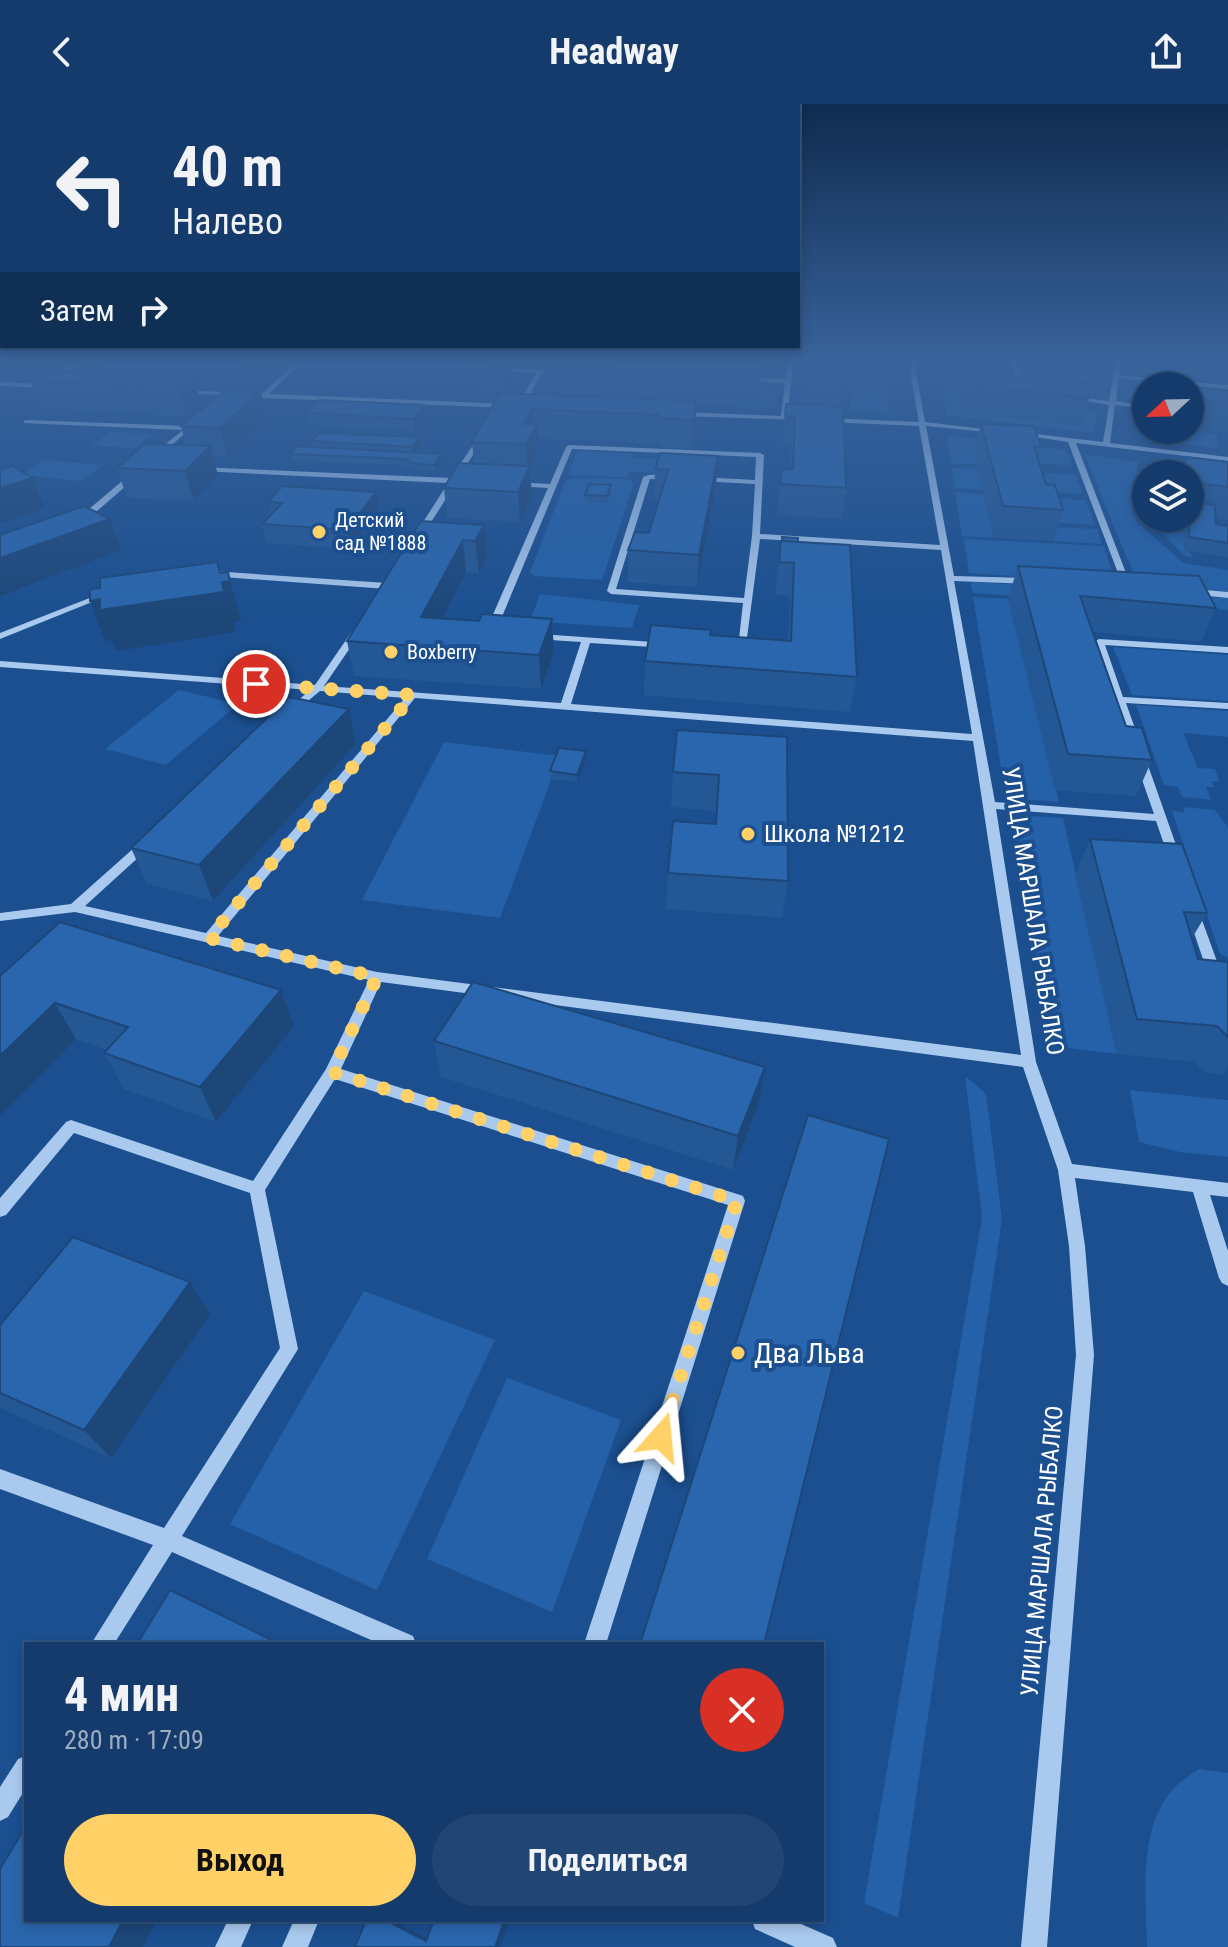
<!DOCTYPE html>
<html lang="ru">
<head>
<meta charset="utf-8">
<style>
	:root { --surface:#143b6b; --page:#214673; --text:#f1f3f6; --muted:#9dadc1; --line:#33557e; --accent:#ffd166 }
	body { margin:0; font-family:"Roboto Condensed",sans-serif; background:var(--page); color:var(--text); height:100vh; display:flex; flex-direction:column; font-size:30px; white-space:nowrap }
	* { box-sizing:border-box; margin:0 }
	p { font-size:26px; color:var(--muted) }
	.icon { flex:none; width:44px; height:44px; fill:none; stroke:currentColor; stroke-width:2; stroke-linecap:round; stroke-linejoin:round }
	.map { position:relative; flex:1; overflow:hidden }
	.drawer { position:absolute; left:24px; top:1538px; width:800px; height:280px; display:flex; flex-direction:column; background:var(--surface); border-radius:0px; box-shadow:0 4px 12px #0003,0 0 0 2px var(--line) }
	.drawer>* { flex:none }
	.top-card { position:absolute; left:0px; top:0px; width:800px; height:244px; box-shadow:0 4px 12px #0003,0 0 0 2px var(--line); background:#143b6b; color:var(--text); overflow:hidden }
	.needle { width:52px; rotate:248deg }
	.buttons { position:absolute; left:1132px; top:268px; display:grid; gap:16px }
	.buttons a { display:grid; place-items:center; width:72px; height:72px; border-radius:50%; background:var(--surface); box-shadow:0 4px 12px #0003,0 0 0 2px var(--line); font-size:40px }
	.pin { position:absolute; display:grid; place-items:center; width:68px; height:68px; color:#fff; margin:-34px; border:4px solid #fff; border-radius:50%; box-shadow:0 2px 8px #0007 }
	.me { position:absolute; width:88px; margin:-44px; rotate:18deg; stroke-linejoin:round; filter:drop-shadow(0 0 6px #0008) }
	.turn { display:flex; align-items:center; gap:28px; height:168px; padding:0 40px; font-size:36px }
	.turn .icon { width:104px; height:104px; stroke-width:2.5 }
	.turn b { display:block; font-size:56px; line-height:68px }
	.then { display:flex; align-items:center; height:76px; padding:0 40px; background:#0003; gap:16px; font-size:30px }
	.round { display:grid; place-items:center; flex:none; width:84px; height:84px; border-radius:42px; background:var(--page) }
	.overview { display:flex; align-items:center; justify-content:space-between; height:136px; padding:0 40px }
	h1 { font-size:48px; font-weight:700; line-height:60px }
	.cta { display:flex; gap:16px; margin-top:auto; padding:16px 40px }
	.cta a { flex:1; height:92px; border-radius:48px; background:var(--accent); color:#111; font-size:32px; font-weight:700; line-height:92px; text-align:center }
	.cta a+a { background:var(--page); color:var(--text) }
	header { display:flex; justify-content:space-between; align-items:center; height:104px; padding:0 40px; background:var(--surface); font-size:36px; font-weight:700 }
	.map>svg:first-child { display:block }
	.green { fill:#2461a8 }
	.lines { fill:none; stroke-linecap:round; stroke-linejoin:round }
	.minor { fill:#a9c9ee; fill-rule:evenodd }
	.wall { fill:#245895 }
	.shaded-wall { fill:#1d4779 }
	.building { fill:#2a66ad; stroke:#1d4779; stroke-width:2 }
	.route { stroke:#ffd166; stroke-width:14; stroke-dasharray:0 25.2 }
	.poi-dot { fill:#ffd166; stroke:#1b4f8f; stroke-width:3 }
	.labels { text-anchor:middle; stroke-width:8; stroke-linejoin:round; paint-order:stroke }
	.far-poi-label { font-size:20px; fill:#fff; stroke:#1b4f8f; text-anchor:start }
	.poi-label { font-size:24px; fill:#fff; stroke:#1b4f8f; text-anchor:start }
	.street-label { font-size:24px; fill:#fff; stroke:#1b4f8f }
	.near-poi-label { font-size:28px; fill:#fff; stroke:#1b4f8f; text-anchor:start }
</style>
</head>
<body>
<header><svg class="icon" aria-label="back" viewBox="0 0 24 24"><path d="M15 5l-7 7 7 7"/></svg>Headway<svg class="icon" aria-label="share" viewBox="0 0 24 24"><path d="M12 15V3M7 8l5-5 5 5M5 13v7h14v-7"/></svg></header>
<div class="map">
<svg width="1228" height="1843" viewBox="0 0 1228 1843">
	<rect width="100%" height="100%" fill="#1b4f8f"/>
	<g class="green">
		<polygon points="935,256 954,256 1083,307 1098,309 1094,329 947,311"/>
		<polygon points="1018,256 1106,256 1107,296 1029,287"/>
		<polygon points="850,271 883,272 890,308 850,306"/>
		<polygon points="547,273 548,288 757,297 749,282 767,283 777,289 775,304 532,293 542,275"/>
		<polygon points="1125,275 1228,285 1228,310 1190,305 1190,282 1146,282 1146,300 1120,294 1122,276"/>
		<polygon points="1174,326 1217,330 1217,344 1174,339"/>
		<polygon points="110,328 152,330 135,344 92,342"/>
		<polygon points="951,332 1066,346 1072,361 1028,359 975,349 977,360 951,360 947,334"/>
		<polygon points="577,347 634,350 633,354 667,356 664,369 629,368 628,373 568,371"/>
		<polygon points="1084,350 1138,358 1132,407 1137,418 1183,459 1228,466 1228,488 1137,478"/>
		<polygon points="44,356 103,361 81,377 21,371"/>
		<polygon points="978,363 983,386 955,384 951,364"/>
		<polygon points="1031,368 1076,371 1083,390 1030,387"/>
		<polygon points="574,374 627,375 634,379 602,476 534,472 530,468 566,376"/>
		<polygon points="955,388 984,390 994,434 962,432"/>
		<polygon points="1032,393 1086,396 1095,421 1047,418"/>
		<polygon points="1151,414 1174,415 1174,427 1184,429 1184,446 1190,447 1192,453 1185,452 1153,420"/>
		<polygon points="1049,423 1097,425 1102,440 1054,437"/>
		<polygon points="964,435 1104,442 1112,468 1102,478 969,469"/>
		<polygon points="976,478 1228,494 1228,506 973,489 970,480"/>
		<polygon points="540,490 639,501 632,524 530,517"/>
		<polygon points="973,493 1008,495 1059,698 1006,694"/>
		<polygon points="1113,543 1228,551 1228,597 1132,591"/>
		<polygon points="179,586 238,600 166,661 105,645"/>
		<polygon points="1136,601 1228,607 1228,633 1183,629 1198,664 1215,665 1219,677 1212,677 1214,683 1206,683 1211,696 1182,693 1178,683 1164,681"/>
		<polygon points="444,638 560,652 500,814 362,796"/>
		<polygon points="1183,703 1215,706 1228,723 1228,854 1220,850 1172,707 1184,708"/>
		<polygon points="1011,711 1063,714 1117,950 1052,942"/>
		<polygon points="965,972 986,990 1002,1115 898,1814 864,1799 982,1114"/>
		<polygon points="1130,986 1228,996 1228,1053 1180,1048 1139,1038"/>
		<polygon points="364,1187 495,1236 377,1486 230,1420"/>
		<polygon points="507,1274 621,1316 552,1508 427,1455"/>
		<path d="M1199 1665 1228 1669V1843H1147C1146 1793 1137 1724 1174 1684 1180 1677 1191 1671 1199 1665Z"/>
	</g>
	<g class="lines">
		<g class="minor">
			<polygon points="78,256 85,256 54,276 49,275"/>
			<polygon points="273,256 318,258 301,259 269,290 511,300 514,302 511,304 263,294 177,288 180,286 262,290 295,259"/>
			<polygon points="788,256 794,256 787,312 803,313 805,316 680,312 677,310 680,308 781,312 785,279 741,276 744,274 786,275"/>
			<path d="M908 256H914L925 318 1001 327 998 329 926 322 954 472 1032 474 1036 477 1032 480 954 477 995 698 1154 710 1094 538 1099 535 1228 543V549L1105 541 1123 593 1228 599V605L1126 599 1181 755 1179 758 1175 759 1169 755 1156 717 996 705 1036 958 1072 1060 1228 1079V1093L1210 1091 1228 1147V1182L1222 1179 1219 1174 1193 1088 1075 1074 1085 1142 1094 1251 1047 1843H1021L1076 1251 1069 1142 1058 1066 1023 963 381 878 341 965 737 1090 743 1092 745 1097 606 1540H584L728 1101 335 975 265 1086 298 1245 182 1432 413 1532 416 1540H380L172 1448 114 1540H91L153 1441 0 1385V1365L164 1424 280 1244 250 1089 74 1029 6 1111 0 1113V1094L66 1018 71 1016 253 1077 326 965 369 876 75 808 0 817V809L71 800 144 735 148 734 154 738 152 741 85 802 206 829 405 594 320 587 291 611 287 610V606L310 586 0 563V557L315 581 355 523 358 522 363 525 324 582 561 599 581 538 490 532 485 529 548 384 515 382H512V378L550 380 566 343 569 341 760 349 764 351 760 430 940 441 919 322 828 318 825 316 828 314 919 318ZM572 345 756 353 755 376 699 373 695 375 699 377 755 380 752 432 744 494 616 485 650 375 673 376 674 374C667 370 650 369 643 373L607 487 611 490 743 499 738 544 496 527ZM760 435 941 446 972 630 571 600 590 539 745 549ZM415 594 973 637 1021 951 377 868 218 832Z"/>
			<polygon points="1009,256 1015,256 1028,289 1023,288"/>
			<polygon points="1116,256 1122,256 1120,271 1228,281 1228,285 1119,274 1116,297 1146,301 1146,305 1115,301 1110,339 1228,353 1228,357 1076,339 1131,482 1127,485 1123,482 1068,338 1016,330 1019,328 1103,338 1109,301 1067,294 1070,292 1109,297"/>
			<polygon points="490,264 563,266 566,268 542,269 523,303 520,305 517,303 536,269 492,267"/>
			<polygon points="0,278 48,280 51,282 48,284 0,282"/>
			<polygon points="25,316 187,322 195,316 200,317 155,355 152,351 183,326 23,319"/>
			<polygon points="481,329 486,330 458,375 462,377 456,379 421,434 417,436 413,434 448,379 199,367 195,365 199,363 451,374"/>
			<polygon points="134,367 141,369 82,420 76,420 76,416"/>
			<polygon points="212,467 387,479 391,482 387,485 209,472 209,468"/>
			<polygon points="1193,485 1228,488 1228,494 1190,490 1189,488"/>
			<polygon points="105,488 112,490 0,535 0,529"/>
			<polygon points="1192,801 1198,805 1219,863 1228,863 1228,873 1214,872 1207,867 1186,805"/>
			<polygon points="26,1652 26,1684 8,1713 0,1717 0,1683 18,1655"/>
			<polygon points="228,1816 253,1816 241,1843 215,1843"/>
			<polygon points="294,1816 319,1816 308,1843 282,1843"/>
			<polygon points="752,1816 792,1816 833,1834 837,1843 795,1843 755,1825"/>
		</g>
	</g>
	<g class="wall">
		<polygon points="102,256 257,256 259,263 246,275 135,270 194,273 201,300 187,312 40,304 30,277 106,268"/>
		<polygon points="297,256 510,256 511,276 504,287 302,278"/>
		<polygon points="805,256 845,256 846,272 842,300 803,298"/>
		<polygon points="954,256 1006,256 1010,272 1089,294 1080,322 966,309"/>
		<polygon points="1146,256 1228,256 1228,279 1144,270"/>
		<polygon points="736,258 761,259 757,297 547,288 546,261"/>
		<polygon points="1190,283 1228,287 1228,329 1190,324"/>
		<polygon points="261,288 267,316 227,353 213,352 218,372 194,397 127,394 117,364 186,341 181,322"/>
		<polygon points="500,289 696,297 693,345 659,343 659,339 537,334 538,349 530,365 532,393 520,418 447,414 444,384 474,360 472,338"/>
		<polygon points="1146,294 1146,319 1140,318 1142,306"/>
		<polygon points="786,300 846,384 842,415 777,411 782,365 790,365 791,341 782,341"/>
		<polygon points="424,301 426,313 415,327 309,321 306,309"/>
		<polygon points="981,320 1041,343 1038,355 1046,380 1063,406 1054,437 994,434 974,349"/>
		<polygon points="420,333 421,345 418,349 441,350 442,356 436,367 417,366 407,364 407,361 292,356 291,350 312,343 311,337"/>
		<polygon points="718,352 716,382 697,483 628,478 628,446 649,429 659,395 654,395 655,365"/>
		<polygon points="1186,353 1228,358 1228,416 1215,414 1216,420 1228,422 1228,453 1184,446 1184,429 1174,428 1174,414 1190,414 1190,370 1180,370"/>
		<polygon points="611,381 611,387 607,399 585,397 585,391"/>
		<polygon points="268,398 379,406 350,445 267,439 262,420 271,411"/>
		<polygon points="421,417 484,421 487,453 479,469 466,468 443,514 479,517 552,515 554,549 541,585 354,572 347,537"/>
		<polygon points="781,437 798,438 857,573 850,608 644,591 645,557 711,531 788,537 790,492 775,491"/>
		<polygon points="1018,462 1216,504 1201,538 1093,528 1126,622 1152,656 1136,692 1055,686 1008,495"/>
		<polygon points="349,605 356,640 213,797 147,780 131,744"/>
		<polygon points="787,633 788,777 782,814 666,805 668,769 715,720 716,707 671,703 673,668"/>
		<polygon points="586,647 586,655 577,678 550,675 550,667"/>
		<polygon points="1090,735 1207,809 1192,834 1198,855 1228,858 1228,963 1223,971 1203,968 1194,958 1117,950 1075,771"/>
		<polygon points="0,872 281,886 294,922 216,1018 124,985 104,949 107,946 76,935 0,1012"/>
		<polygon points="434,937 759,998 733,1066 441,973"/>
		<polygon points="210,1210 111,1354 0,1304 0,1221"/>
	</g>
	<g class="shaded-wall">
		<polygon points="242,256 257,256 259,263 246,275"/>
		<polygon points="505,256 510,256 511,276 504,287 502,261"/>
		<polygon points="194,273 201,300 187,312 179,284"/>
		<polygon points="261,288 267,316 227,353 219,324"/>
		<polygon points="696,297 695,325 693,345 694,316"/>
		<polygon points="424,301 426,313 415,327 413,315"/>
		<polygon points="532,305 533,327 537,320 538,349 530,365 532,393 520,418 518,388 528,367 524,320"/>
		<polygon points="420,333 421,345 414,355 412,343"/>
		<polygon points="210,342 218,372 194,397 185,367"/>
		<polygon points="441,350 442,356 436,367 435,361"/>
		<polygon points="718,352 716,382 697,483 699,451"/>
		<polygon points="33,374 45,404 0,419 0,384"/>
		<polygon points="376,388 379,406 350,445 347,426"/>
		<polygon points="110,415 121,446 0,492 0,454"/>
		<polygon points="484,421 487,453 479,469 475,437"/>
		<polygon points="463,436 466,468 428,543 421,513"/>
		<polygon points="228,468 241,517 234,518 235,528 116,547 112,536 105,537 90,497 222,478"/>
		<polygon points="552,515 554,549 541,585 539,551"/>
		<polygon points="349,605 356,640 213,797 199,761"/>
		<polygon points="586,647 586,655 577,678 577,671"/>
		<polygon points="281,886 294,922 216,1018 200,983"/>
		<polygon points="55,899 76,935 0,1012 0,952"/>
		<polygon points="765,963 759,998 733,1066 738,1032"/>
		<polygon points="190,1178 210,1210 111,1354 84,1326"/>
		<polygon points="123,1816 157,1816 143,1843 109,1843"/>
		<polygon points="385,1816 391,1816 433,1837 426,1837"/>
		<polygon points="497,1816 508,1821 500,1843 495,1843"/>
	</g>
	<g class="building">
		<polygon points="396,256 505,256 502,261"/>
		<polygon points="549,256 693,256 761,259 760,270 546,261"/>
		<polygon points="693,256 736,256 736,258"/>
		<polygon points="807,256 845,256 846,272 806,271"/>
		<polygon points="966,256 1006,256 1010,272 1092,280 1089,294 972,281"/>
		<polygon points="48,266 194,273 179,284 30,277"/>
		<polygon points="1151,279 1179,282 1151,282"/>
		<polygon points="1190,283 1228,287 1228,299 1190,295"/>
		<polygon points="225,286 261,288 219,324 181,322"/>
		<polygon points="500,289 696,297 694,316 660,314 660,311 532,305 524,320 537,320 526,340 472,338"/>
		<polygon points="319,296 424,301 413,315 306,309"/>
		<polygon points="786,300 843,303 846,384 780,380 782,365 793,365 795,313 785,312"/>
		<polygon points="981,320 1034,322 1041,343 1034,343 1046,380 1055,381 1063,406 1003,402"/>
		<polygon points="319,329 420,333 412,343 311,337"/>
		<polygon points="145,340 210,342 185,367 117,364"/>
		<polygon points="296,342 441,350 435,361 416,360 407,357 408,355 291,350"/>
		<polygon points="660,349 718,352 699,451 628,446 635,428 649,429 668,366 655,365"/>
		<polygon points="1186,353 1228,358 1228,383 1190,378 1190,370 1186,370"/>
		<polygon points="458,359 530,362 518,388 444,384"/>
		<polygon points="12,362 33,374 0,384 0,366"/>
		<polygon points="589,380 611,381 607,392 585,391"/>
		<polygon points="282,382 376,388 347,426 262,420 282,399 268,398"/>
		<polygon points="1190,397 1215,401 1216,420 1228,422 1228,439 1189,433 1189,416 1178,415 1190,414"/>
		<polygon points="84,402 110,415 0,454 0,431"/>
		<polygon points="421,417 484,421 475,437 463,436 421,513 479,517 482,510 552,515 539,551 347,537"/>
		<polygon points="782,433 798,434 798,438 782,437"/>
		<polygon points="781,437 850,441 857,573 645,557 651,521 711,526 710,531 791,537 794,459 779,458"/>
		<polygon points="217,458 220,469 228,468 230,477 222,478 224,488 100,506 100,495 90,497 90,485 100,484 100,474"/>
		<polygon points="1018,462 1199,472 1216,504 1080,492 1126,622 1142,624 1152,656 1068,650"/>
		<polygon points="289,593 349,605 199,761 131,744"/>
		<polygon points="677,626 787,633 788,777 668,769 673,717 716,720 719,671 673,668"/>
		<polygon points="559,644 586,647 577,671 550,667"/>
		<polygon points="1090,735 1182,740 1207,809 1184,808 1198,855 1228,858 1228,933 1217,922 1137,915"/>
		<polygon points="60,818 281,886 200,983 104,949 128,923 55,899 0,952 0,872"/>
		<polygon points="473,878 765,963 738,1032 434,937"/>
		<polygon points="808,1011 889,1035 764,1540 640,1540"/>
		<polygon points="73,1133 190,1178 84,1326 0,1289 0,1221"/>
		<polygon points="170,1486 272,1536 270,1540 137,1540"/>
		<polygon points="26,1722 26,1816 123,1816 109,1843 0,1843 0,1765"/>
		<polygon points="366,1816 385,1816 426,1837 434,1816 496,1816 503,1820 495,1843 355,1843"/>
	</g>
	<linearGradient id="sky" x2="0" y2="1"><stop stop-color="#0f2b4f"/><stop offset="0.5" stop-color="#39639b"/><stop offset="1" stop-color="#39639b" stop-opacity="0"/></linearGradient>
	<rect width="1228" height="514" fill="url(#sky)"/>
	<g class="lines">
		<polyline class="route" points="256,580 413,591 209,834 377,873 332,968 737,1097 661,1333"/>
	</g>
	<g class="poi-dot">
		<circle cx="319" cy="428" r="8"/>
		<circle cx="391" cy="548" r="8"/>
		<circle cx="748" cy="730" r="8"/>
		<circle cx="738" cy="1249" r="8"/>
	</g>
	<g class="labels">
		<g class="far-poi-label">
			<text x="335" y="423">Детский<tspan x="335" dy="23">сад №1888</tspan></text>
			<text x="407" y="555">Boxberry</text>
		</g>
		<g class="poi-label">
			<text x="764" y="738">Школа №1212</text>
		</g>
		<g class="street-label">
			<text transform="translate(1033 807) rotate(81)" y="8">УЛИЦА МАРШАЛА РЫБАЛКО</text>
			<text transform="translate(1042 1447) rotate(-85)" y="8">УЛИЦА МАРШАЛА РЫБАЛКО</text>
		</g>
		<g class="near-poi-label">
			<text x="754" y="1259">Два Льва</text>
		</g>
	</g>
</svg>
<div class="buttons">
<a><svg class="needle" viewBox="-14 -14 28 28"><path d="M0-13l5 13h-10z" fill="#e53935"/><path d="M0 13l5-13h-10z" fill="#9dadc1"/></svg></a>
<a><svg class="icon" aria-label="layers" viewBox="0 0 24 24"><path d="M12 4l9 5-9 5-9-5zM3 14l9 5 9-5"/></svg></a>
</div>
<div class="pin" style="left:256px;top:580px;background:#d93025"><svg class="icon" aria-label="arrive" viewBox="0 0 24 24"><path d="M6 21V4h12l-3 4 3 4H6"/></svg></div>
<svg class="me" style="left:661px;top:1333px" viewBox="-20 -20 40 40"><path d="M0-17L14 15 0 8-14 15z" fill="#ffd166" stroke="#fff" stroke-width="4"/></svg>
<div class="top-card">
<div class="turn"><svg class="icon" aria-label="left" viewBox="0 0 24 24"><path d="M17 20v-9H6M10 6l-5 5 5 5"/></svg><div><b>40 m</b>Налево</div></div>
<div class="then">Затем<svg class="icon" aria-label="right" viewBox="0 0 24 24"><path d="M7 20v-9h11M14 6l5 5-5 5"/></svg></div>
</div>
<section class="drawer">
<div class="overview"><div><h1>4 мин</h1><p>280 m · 17:09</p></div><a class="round" style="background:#d93025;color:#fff"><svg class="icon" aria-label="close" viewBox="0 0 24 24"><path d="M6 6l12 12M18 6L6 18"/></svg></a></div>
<div class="cta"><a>Выход</a><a>Поделиться</a></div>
</section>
</div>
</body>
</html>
